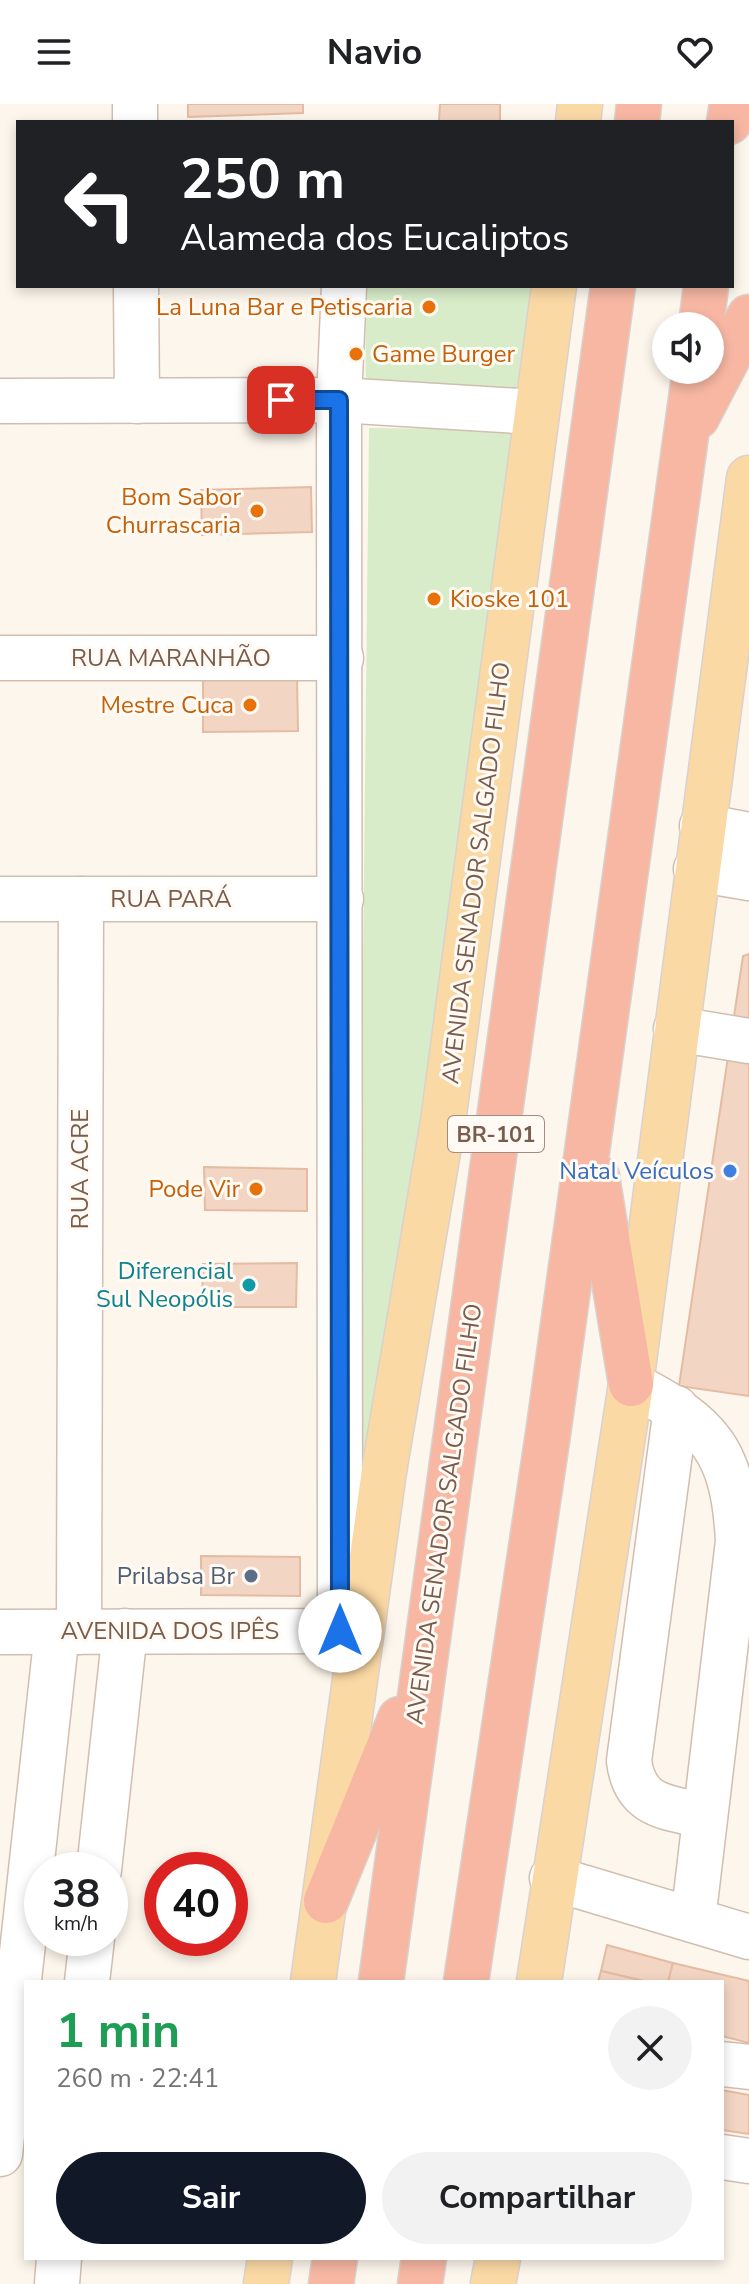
<!DOCTYPE html>
<html lang="pt">
<head>
<meta charset="utf-8">
<style>
	:root { --surface:#fff; --page:#f2f2f2; --text:#202124; --muted:#757577; --accent:#111827 }
	body { margin:0; font-family:"Nunito Sans",sans-serif; background:var(--page); color:var(--text); height:100vh; display:flex; flex-direction:column; font-size:30px; white-space:nowrap }
	* { box-sizing:border-box; margin:0 }
	p { font-size:26px; color:var(--muted) }
	.icon { flex:none; width:44px; height:44px; fill:none; stroke:currentColor; stroke-width:2; stroke-linecap:round; stroke-linejoin:round }
	.map { position:relative; flex:1; overflow:hidden }
	.side { position:absolute; left:24px; top:1876px; width:700px; height:280px; display:flex; flex-direction:column; background:var(--surface); border-radius:0px; box-shadow:0 4px 12px #0003 }
	.side>* { flex:none }
	.guide { position:absolute; left:16px; top:16px; width:718px; height:168px; border-radius:0px; box-shadow:0 4px 12px #0003; background:#202124; color:#fff; overflow:hidden }
	.controls { position:absolute; left:652px; top:208px; display:grid; gap:16px }
	.controls a { display:grid; place-items:center; width:72px; height:72px; border-radius:50%; background:var(--surface); box-shadow:0 4px 12px #0003; font-size:40px }
	.speed { position:absolute; left:24px; top:1748px; display:flex; gap:16px; font-size:40px; font-weight:700; text-align:center }
	.speed>* { display:grid; place-content:center; width:104px; height:104px; border-radius:50%; background:var(--surface); box-shadow:0 4px 12px #0003; line-height:1 }
	.speed small { font-size:20px; font-weight:400 }
	.speed .limit { border:12px solid #d22; background:#fff; color:#111 }
	.pin { position:absolute; display:grid; place-items:center; width:68px; height:68px; color:#fff; margin:-34px; border-radius:16px; box-shadow:0 4px 12px #0006 }
	.me { position:absolute; width:88px; margin:-44px; rotate:0deg; stroke-linejoin:round; filter:drop-shadow(0 0 6px #0008) }
	.turn { display:flex; align-items:center; gap:28px; height:168px; padding:0 32px; font-size:36px }
	.turn .icon { width:104px; height:104px; stroke-width:2.5 }
	.turn b { display:block; font-size:56px; line-height:68px }
	.round { display:grid; place-items:center; flex:none; width:84px; height:84px; border-radius:42px; background:var(--page) }
	.headline { display:flex; align-items:center; justify-content:space-between; height:136px; padding:0 32px }
	h1 { font-size:48px; font-weight:700; line-height:60px; color:#1e9e55 }
	.cta { display:flex; gap:16px; margin-top:auto; padding:16px 32px }
	.cta a { flex:1; height:92px; border-radius:48px; background:var(--accent); color:#fff; font-size:32px; font-weight:700; line-height:92px; text-align:center }
	.cta a+a { background:var(--page); color:var(--text) }
	header { display:flex; justify-content:space-between; align-items:center; height:104px; padding:0 32px; background:var(--surface); font-size:36px; font-weight:700 }
	.map>svg:first-child { display:block }
	.green { fill:#d8ecc9 }
	.building { fill:#f3d5c3; stroke:#e6bba3; stroke-width:2 }
	.lines { fill:none; stroke-linecap:round; stroke-linejoin:round }
	.minor-casing { stroke:#d1beb0; stroke-width:47 }
	.major-casing { stroke:#dad1cd; stroke-width:47 }
	.highway-casing { stroke:#dad1cd; stroke-width:47 }
	.minor { stroke:#fff; stroke-width:44 }
	.major { stroke:#fbd9a5; stroke-width:44 }
	.highway { stroke:#f7b7a3; stroke-width:44 }
	.route-casing { stroke:#114b97; stroke-width:20 }
	.route { stroke:#1a73e8; stroke-width:14 }
	.food-dot { fill:#e8710a; stroke:#fffaf3; stroke-width:3 }
	.shop-dot { fill:#3f7fe0; stroke:#fffaf3; stroke-width:3 }
	.culture-dot { fill:#0f9aa8; stroke:#fffaf3; stroke-width:3 }
	.service-dot { fill:#5c6f8a; stroke:#fffaf3; stroke-width:3 }
	.labels { text-anchor:middle; stroke-width:6; stroke-linejoin:round; paint-order:stroke }
	.shield { fill:#fffaf3; stroke:#a28b7f; stroke-width:2 }
	.shield-label { font-size:22px; font-weight:bold; fill:#7a5c4d }
	.food-label { font-size:24px; fill:#c56008; stroke:#fffaf3; text-anchor:end }
	.street-label { font-size:24px; fill:#7a5c4d; stroke:#fffaf3 }
	.shop-label { font-size:24px; fill:#366cbe; stroke:#fffaf3; text-anchor:end }
	.culture-label { font-size:24px; fill:#0d838f; stroke:#fffaf3; text-anchor:end }
	.service-label { font-size:24px; fill:#4e5e75; stroke:#fffaf3; text-anchor:end }
</style>
</head>
<body>
<header><svg class="icon" aria-label="menu" viewBox="0 0 24 24"><path d="M4 6h16M4 12h16M4 18h16"/></svg>Navio<svg class="icon" aria-label="heart" viewBox="0 0 24 24"><path d="M12 20l-8-8c-3-5 5-10 8-4 3-6 11-1 8 4z"/></svg></header>
<div class="map">
<svg width="749" height="2180" viewBox="0 0 749 2180">
	<rect width="100%" height="100%" fill="#fdf6ec"/>
	<g class="green">
		<polygon points="365,182 535,182 520,284 458,297 366,296"/>
		<polygon points="369,324 523,326 356,1484"/>
	</g>
	<g class="building">
		<polygon points="188,0 303,0 303,9 188,13"/>
		<polygon points="440,0 500,0 500,17 439,17"/>
		<polygon points="311,383 312,428 202,431 201,386"/>
		<polygon points="297,573 298,627 203,628 203,574"/>
		<polygon points="749,850 749,1292 679,1282 743,852"/>
		<polygon points="204,1063 307,1065 307,1107 205,1106"/>
		<polygon points="297,1159 296,1203 202,1203 203,1160"/>
		<polygon points="201,1452 300,1453 300,1492 201,1491"/>
		<polygon points="607,1841 673,1859 668,1878 648,1878 601,1867"/>
		<polygon points="673,1859 749,1877 749,1939 722,1932 722,1878 668,1878"/>
		<polygon points="601,1867 648,1878 598,1878"/>
		<polygon points="722,1986 749,1991 749,2030 722,2026"/>
	</g>
	<g class="lines">
		<defs>
			<g id="minor">
				<polyline points="135,18 135,0"/>
				<polyline points="136,182 137,297"/>
				<polyline points="0,297 339,296 535,308"/>
				<polyline points="0,554 341,554"/>
				<polyline points="702,722 749,731"/>
				<polyline points="696,765 749,774"/>
				<polyline points="0,795 341,795"/>
				<polyline points="676,925 749,937"/>
				<path d="M631 1280C710 1321 733 1345 738 1437L693 1816"/>
				<path d="M676 1304 629 1657C635 1703 666 1703 705 1712"/>
				<polyline points="0,1528 340,1527 339,296 344,182"/>
				<polyline points="79,1528 81,795"/>
				<polyline points="99,1766 125,1527"/>
				<polyline points="552,1774 749,1833"/>
				<polyline points="87,1878 92,1834"/>
				<polyline points="722,1960 749,1963"/>
				<polyline points="0,2050 57,1528"/>
				<polyline points="722,2053 749,2057"/>
				<polyline points="57,2180 59,2154"/>
			</g>
			<g id="major">
				<polyline points="578,18 580,0"/>
				<polyline points="313,1878 384,1367 443,1018 554,182"/>
				<polyline points="539,1878 631,1280 749,374"/>
				<polyline points="266,2180 270,2154"/>
				<polyline points="493,2180 498,2154"/>
			</g>
			<g id="highway">
				<polyline points="637,18 639,0"/>
				<polyline points="729,18 732,0"/>
				<polyline points="701,222 706,182"/>
				<polyline points="697,313 749,213"/>
				<polyline points="597,1073 631,1280"/>
				<polyline points="326,1797 400,1615"/>
				<polyline points="381,1878 613,182"/>
				<polyline points="466,1878 548,1330 695,266"/>
				<polyline points="331,2180 335,2154"/>
				<polyline points="420,2180 424,2154"/>
			</g>
		</defs>
		<use href="#minor" class="minor-casing"/>
		<use href="#major" class="major-casing"/>
		<use href="#highway" class="highway-casing"/>
		<use href="#minor" class="minor"/>
		<use href="#major" class="major"/>
		<use href="#highway" class="highway"/>
	</g>
	<g class="lines">
		<defs>
			<polyline id="route" points="281,296 339,296 340,1527"/>
		</defs>
		<use href="#route" class="route-casing"/>
		<use href="#route" class="route"/>
	</g>
	<g class="food-dot">
		<circle cx="429" cy="203" r="8"/>
		<circle cx="356" cy="250" r="8"/>
		<circle cx="257" cy="407" r="8"/>
		<circle cx="434" cy="495" r="8"/>
		<circle cx="250" cy="601" r="8"/>
		<circle cx="256" cy="1085" r="8"/>
	</g>
	<circle class="shop-dot" cx="730" cy="1067" r="8"/>
	<circle class="culture-dot" cx="249" cy="1181" r="8"/>
	<circle class="service-dot" cx="251" cy="1472" r="8"/>
	<g class="labels">
		<rect class="shield" x="448" y="1012" width="96" height="36" rx="6"/>
		<g class="shield-label">
			<text x="496" y="1038">BR-101</text>
		</g>
		<g class="food-label">
			<text x="413" y="211">La Luna Bar e Petiscaria</text>
			<text x="372" y="258" text-anchor="start">Game Burger</text>
			<text x="241" y="401">Bom Sabor<tspan x="241" dy="28">Churrascaria</tspan></text>
			<text x="450" y="503" text-anchor="start">Kioske 101</text>
			<text x="234" y="609">Mestre Cuca</text>
			<text x="240" y="1093">Pode Vir</text>
		</g>
		<g class="street-label">
			<text x="171" y="562">RUA MARANHÃO</text>
			<text transform="translate(476 769) rotate(-83)" y="8">AVENIDA SENADOR SALGADO FILHO</text>
			<text x="171" y="803">RUA PARÁ</text>
			<text transform="translate(80 1065) rotate(-90)" y="8">RUA ACRE</text>
			<text transform="translate(444 1410) rotate(-82)" y="8">AVENIDA SENADOR SALGADO FILHO</text>
			<text x="170" y="1535">AVENIDA DOS IPÊS</text>
		</g>
		<g class="shop-label">
			<text x="714" y="1075">Natal Veículos</text>
		</g>
		<g class="culture-label">
			<text x="233" y="1175">Diferencial<tspan x="233" dy="28">Sul Neopólis</tspan></text>
		</g>
		<g class="service-label">
			<text x="235" y="1480">Prilabsa Br</text>
		</g>
	</g>
</svg>
<div class="controls">
<a><svg class="icon" aria-label="sound" viewBox="0 0 24 24"><path d="M4 9h4l5-4v14l-5-4H4zM17 9q2 3 0 6"/></svg></a>
</div>
<div class="speed"><div>38<small>km/h</small></div><div class="limit">40</div></div>
<div class="pin" style="left:281px;top:296px;background:#d93025"><svg class="icon" aria-label="arrive" viewBox="0 0 24 24"><path d="M6 21V4h12l-3 4 3 4H6"/></svg></div>
<svg class="me" style="left:340px;top:1527px" viewBox="-20 -20 40 40"><circle r="19" fill="#fff"/><path d="M0-13L10 11 0 6-10 11z" fill="#1a73e8"/></svg>
<div class="guide">
<div class="turn"><svg class="icon" aria-label="left" viewBox="0 0 24 24"><path d="M17 20v-9H6M10 6l-5 5 5 5"/></svg><div><b>250 m</b>Alameda dos Eucaliptos</div></div>
</div>
<section class="side">
<div class="headline"><div><h1>1 min</h1><p>260 m · 22:41</p></div><a class="round"><svg class="icon" aria-label="close" viewBox="0 0 24 24"><path d="M6 6l12 12M18 6L6 18"/></svg></a></div>
<div class="cta"><a>Sair</a><a>Compartilhar</a></div>
</section>
</div>
</body>
</html>
